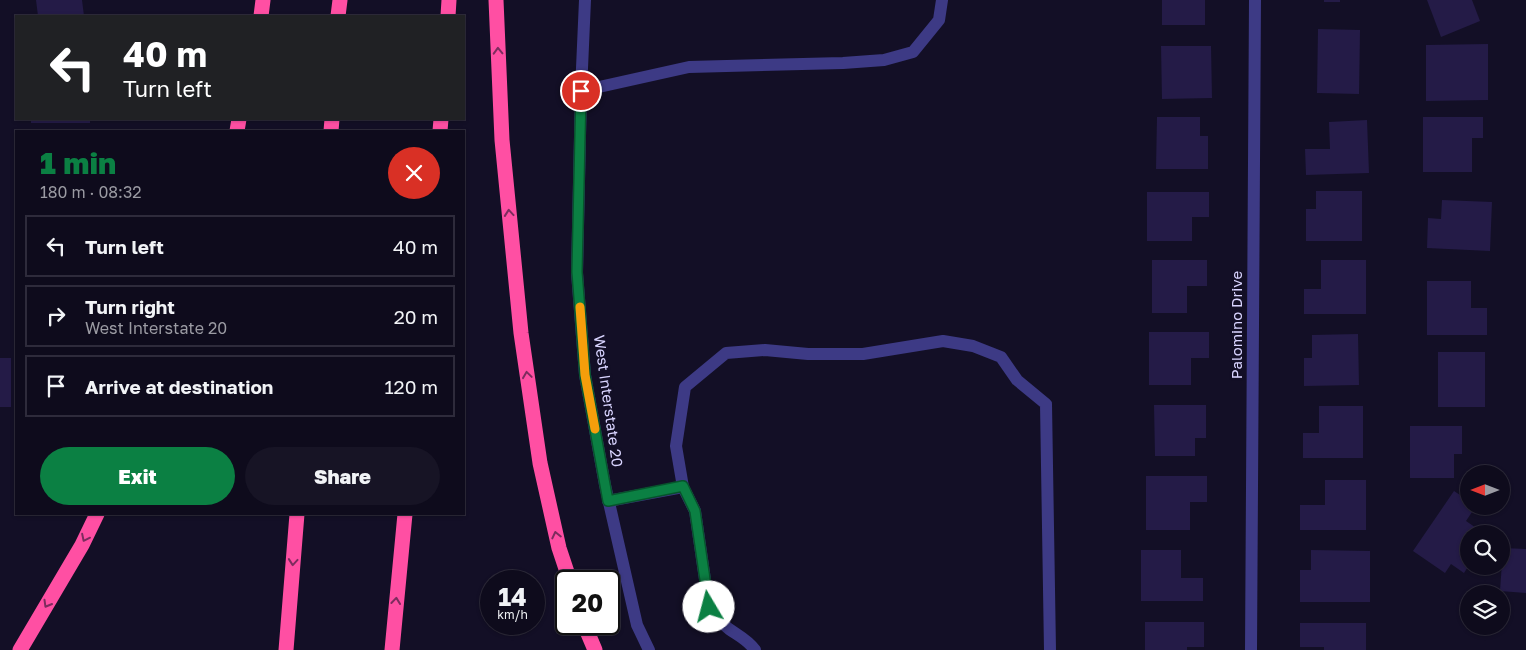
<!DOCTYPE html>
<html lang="en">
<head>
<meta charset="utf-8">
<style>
	:root { --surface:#0e0b1c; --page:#171425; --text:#f1f3f6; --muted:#9b9ba3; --line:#2e2b3b; --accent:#0b8043 }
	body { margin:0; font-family:"Golos Text",sans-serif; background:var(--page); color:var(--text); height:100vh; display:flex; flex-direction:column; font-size:19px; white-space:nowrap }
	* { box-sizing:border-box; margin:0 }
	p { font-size:16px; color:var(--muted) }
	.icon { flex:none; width:28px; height:28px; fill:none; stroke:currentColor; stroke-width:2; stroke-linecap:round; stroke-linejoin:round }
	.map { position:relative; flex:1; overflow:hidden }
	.side { position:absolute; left:15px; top:130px; width:450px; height:385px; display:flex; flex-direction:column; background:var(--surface); border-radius:0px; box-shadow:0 1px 4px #0004,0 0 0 1px var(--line) }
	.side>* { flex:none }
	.banner { position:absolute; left:15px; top:15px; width:450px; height:105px; border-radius:0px; box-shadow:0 1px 4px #0004,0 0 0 1px var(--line); background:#202124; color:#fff; overflow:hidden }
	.needle { width:32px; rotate:270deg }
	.tools { position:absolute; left:1460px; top:465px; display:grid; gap:10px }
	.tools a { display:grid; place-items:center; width:50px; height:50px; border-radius:50%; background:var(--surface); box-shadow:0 1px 4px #0004,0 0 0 1px var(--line); font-size:25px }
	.speed { position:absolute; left:480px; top:570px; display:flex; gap:10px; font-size:25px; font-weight:700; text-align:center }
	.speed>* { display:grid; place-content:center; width:65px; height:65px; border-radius:50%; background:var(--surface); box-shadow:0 1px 4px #0004,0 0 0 1px var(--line); line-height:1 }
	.speed small { font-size:12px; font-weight:400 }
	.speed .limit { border:2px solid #111; border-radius:8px; background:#fff; color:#111 }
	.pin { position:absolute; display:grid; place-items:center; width:42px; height:42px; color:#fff; margin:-21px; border:2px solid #fff; border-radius:50%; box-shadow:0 1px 5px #0007 }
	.me { position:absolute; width:55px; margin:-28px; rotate:352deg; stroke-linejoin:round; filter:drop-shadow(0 0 4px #0008) }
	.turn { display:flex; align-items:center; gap:18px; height:105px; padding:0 25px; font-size:22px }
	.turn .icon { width:65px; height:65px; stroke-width:2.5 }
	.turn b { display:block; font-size:35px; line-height:42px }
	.round { display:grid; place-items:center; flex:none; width:52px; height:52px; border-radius:26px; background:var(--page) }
	.head { display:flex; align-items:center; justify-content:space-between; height:85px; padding:0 25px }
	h1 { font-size:30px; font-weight:800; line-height:38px; color:var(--accent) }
	.action { display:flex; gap:10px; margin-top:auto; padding:10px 25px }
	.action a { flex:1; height:58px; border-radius:30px; background:var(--accent); color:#fff; font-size:20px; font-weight:800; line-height:58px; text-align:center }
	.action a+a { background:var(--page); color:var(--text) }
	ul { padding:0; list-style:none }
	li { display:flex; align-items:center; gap:15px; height:62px; margin:0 10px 8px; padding:0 15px; border:2px solid var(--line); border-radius:0px }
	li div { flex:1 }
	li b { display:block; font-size:19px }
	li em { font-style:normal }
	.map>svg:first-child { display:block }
	.building { fill:#241b47 }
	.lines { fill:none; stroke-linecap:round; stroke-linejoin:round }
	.minor { stroke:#3d3a85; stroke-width:12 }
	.highway { stroke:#ff4fa3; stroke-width:15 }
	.oneway { stroke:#7d2c5e }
	.route-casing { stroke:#07532c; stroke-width:12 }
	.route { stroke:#0b8043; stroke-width:9 }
	.slow { stroke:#f59e0b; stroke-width:9 }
	.labels { text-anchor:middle; stroke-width:5; stroke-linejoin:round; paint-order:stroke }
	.street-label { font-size:15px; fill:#d9d4ff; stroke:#130f26 }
</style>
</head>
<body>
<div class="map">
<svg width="1526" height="650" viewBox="0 0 1526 650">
	<rect width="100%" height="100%" fill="#130f26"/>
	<g class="building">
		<polygon points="36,0 82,0 84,16 38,16"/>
		<rect x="1162" y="0" width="43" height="25"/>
		<rect x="1324" y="0" width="16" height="2"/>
		<polygon points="1427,0 1472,0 1480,21 1441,37"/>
		<polygon points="1318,29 1360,30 1359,94 1317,93"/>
		<polygon points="1488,44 1488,100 1426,101 1426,45"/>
		<polygon points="1161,46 1211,46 1212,98 1162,99"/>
		<polygon points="1157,117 1200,117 1200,136 1208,136 1208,169 1156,169"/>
		<polygon points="1423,117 1483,117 1483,138 1472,138 1472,172 1423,172"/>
		<rect x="31" y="119" width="59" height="4"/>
		<polygon points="1367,120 1369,173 1306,175 1305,149 1330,149 1329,122"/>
		<polygon points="1316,191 1362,191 1362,241 1306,241 1306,209 1316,209"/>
		<polygon points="1147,192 1209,192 1209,217 1192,217 1192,241 1147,241"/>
		<polygon points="1442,200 1492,202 1490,251 1427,248 1428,218 1441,219"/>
		<polygon points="1152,260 1207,260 1207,286 1187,286 1187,313 1152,313"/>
		<polygon points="1321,260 1366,260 1366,314 1304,314 1304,289 1321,289"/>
		<polygon points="1427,281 1471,281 1471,308 1487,308 1487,335 1427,335"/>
		<polygon points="1149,332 1209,332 1209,358 1191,358 1191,385 1149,385"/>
		<polygon points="1358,334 1359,385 1304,386 1304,358 1312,358 1312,335"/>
		<rect x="1438" y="352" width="47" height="55"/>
		<rect x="0" y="358" width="11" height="49"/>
		<polygon points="1154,405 1206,405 1206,438 1195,438 1195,456 1155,456"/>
		<polygon points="1319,406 1363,406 1363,458 1303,458 1303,433 1319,433"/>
		<polygon points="1410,426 1462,426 1462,454 1454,454 1454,478 1410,478"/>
		<polygon points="1146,476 1207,476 1207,502 1190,502 1190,530 1146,530"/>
		<polygon points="1325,480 1366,480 1366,530 1300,530 1300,505 1325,505"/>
		<polygon points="1454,491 1469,501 1469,506 1476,506 1466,521 1485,534 1469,534 1469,565 1464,573 1451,564 1445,573 1413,551"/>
		<polygon points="1503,548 1526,549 1526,593 1500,591"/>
		<polygon points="1141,550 1181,550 1181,578 1203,578 1203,601 1141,601"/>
		<polygon points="1311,550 1370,551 1370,602 1300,602 1300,570 1311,570"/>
		<polygon points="1145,622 1204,622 1204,647 1187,647 1187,650 1145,650"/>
		<polygon points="1300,623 1366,623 1366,650 1324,650 1324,647 1300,647"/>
	</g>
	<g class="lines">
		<g class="minor">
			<polyline points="585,0 581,91 577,273 585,375 605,485 637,625 649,650"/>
			<polyline points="581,91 689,67 843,63 884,60 913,52 939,20 942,0"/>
			<polyline points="608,501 683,487"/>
			<path d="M755 650C748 640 739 636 729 629 721 623 715 615 709 607L695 511 683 487 676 446 685 387 726 353 765 350 808 354H863L943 341 973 346 1001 357 1017 380 1046 404 1050 650"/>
			<polyline points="1251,650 1255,0"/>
		</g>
		<g class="highway">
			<polyline points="496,0 502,140 521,333 540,463 559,548 570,581"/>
			<polyline points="261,16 263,0"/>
			<polyline points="338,16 340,0"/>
			<polyline points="448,16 449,0"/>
			<polyline points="237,131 239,119"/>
			<polyline points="331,131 332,119"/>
			<polyline points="440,131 441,119"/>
			<polyline points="584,624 595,650"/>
			<polyline points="20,650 82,545 97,514"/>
			<polyline points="286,650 297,514"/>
			<polyline points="392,650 405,514"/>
		</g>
	</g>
	<defs><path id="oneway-chevron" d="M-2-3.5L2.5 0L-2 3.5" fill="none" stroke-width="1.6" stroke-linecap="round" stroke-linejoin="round" transform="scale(1.25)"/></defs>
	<g class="oneway">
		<use href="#oneway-chevron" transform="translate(498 51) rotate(-92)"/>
		<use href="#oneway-chevron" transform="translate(509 213) rotate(-95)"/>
		<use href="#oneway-chevron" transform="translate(527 375) rotate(-98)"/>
		<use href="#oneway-chevron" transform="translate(556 535) rotate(-103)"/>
		<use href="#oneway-chevron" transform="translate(85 538) rotate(116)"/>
		<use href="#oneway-chevron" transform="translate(293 562) rotate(95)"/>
		<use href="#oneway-chevron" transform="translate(396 601) rotate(-84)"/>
		<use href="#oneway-chevron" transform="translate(47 604) rotate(120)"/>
	</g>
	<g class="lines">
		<defs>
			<polyline id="route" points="581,91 577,272 585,375 608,501 683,486 695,511 709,607"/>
		</defs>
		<use href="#route" class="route-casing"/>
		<use href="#route" class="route"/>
		<polyline class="slow" points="580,307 585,375 595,429"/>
	</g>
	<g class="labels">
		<g class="street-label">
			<text transform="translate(1237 325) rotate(-90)" y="5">Palomino Drive</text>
			<text transform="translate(608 401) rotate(82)" y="5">West Interstate 20</text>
		</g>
	</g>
</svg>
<div class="tools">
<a><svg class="needle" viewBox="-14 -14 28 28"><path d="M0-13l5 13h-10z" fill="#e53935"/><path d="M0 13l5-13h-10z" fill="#9b9ba3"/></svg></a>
<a><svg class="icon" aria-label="search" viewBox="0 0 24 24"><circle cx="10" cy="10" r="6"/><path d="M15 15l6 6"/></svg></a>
<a><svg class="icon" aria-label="layers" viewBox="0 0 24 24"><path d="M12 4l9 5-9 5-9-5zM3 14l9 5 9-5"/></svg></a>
</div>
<div class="speed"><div>14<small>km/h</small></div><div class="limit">20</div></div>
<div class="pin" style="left:581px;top:91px;background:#d93025"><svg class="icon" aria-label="arrive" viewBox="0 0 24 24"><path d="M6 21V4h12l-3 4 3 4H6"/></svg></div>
<svg class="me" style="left:709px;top:607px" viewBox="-20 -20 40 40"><circle r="19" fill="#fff"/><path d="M0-13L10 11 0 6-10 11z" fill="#0b8043"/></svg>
<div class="banner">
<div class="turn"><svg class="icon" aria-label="left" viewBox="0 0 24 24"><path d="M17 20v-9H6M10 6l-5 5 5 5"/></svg><div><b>40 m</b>Turn left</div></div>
</div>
<section class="side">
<div class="head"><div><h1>1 min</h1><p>180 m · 08:32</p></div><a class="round" style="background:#d93025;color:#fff"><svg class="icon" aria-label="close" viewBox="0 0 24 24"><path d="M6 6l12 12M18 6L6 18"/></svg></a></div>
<ul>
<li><svg class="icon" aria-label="left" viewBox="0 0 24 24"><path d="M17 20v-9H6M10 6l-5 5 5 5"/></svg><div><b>Turn left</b></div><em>40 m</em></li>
<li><svg class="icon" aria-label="right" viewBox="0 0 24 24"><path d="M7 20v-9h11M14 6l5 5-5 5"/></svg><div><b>Turn right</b><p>West Interstate 20</p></div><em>20 m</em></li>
<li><svg class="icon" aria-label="arrive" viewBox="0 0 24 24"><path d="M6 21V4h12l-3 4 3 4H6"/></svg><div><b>Arrive at destination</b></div><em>120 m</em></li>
</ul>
<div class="action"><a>Exit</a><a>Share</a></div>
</section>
</div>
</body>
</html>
